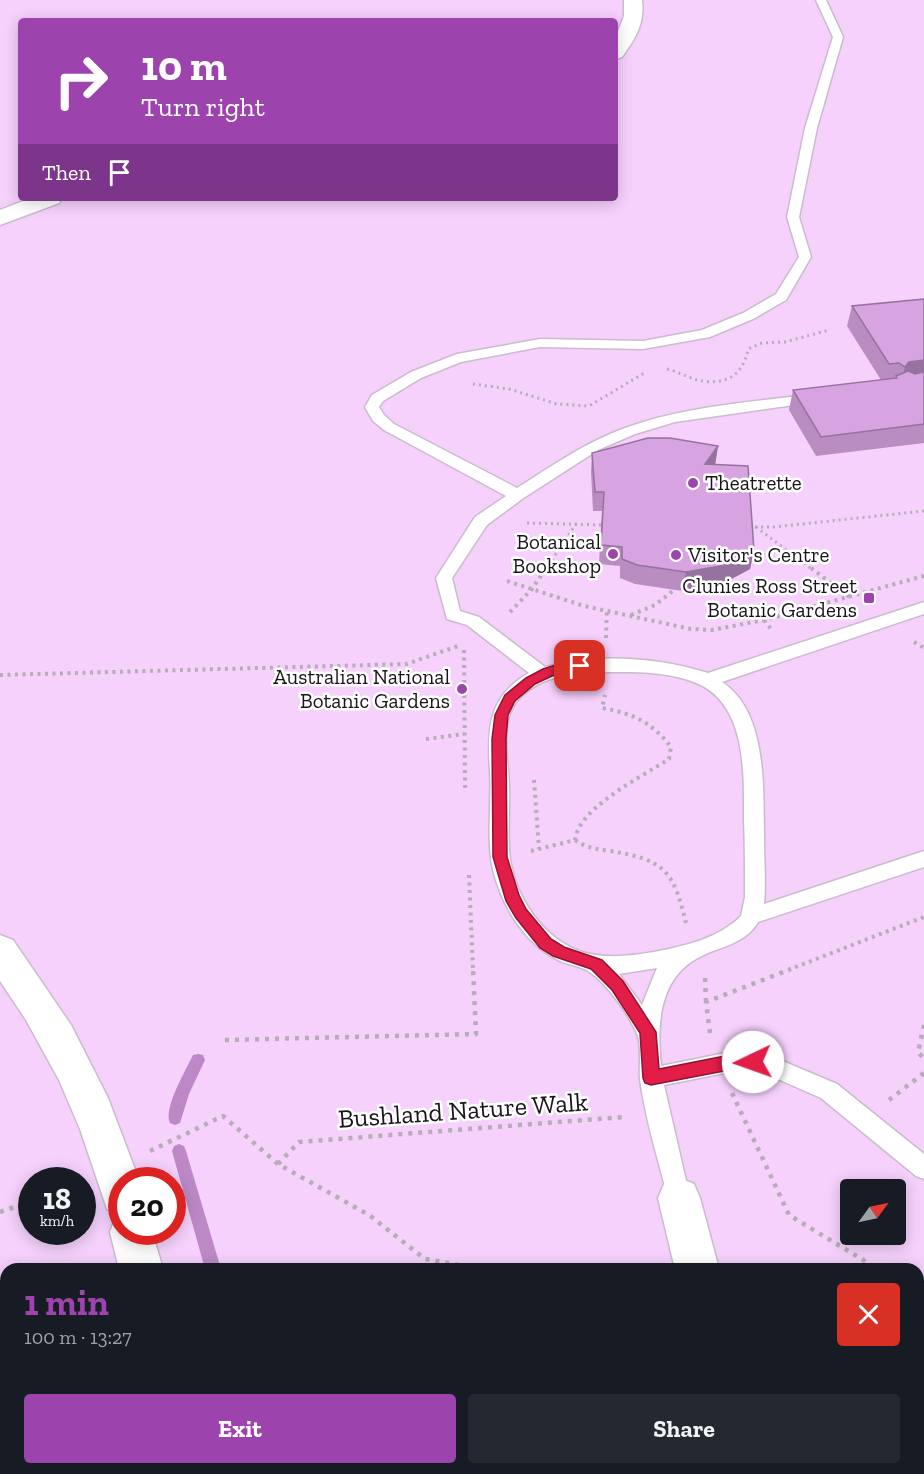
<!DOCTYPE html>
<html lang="en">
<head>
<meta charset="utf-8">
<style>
	:root { --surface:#171b24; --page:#242831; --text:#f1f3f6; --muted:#9ea1a6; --accent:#9d43ae }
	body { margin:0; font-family:"Zilla Slab",serif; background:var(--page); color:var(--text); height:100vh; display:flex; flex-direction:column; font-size:22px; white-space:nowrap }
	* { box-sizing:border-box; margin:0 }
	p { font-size:20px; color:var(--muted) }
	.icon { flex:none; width:33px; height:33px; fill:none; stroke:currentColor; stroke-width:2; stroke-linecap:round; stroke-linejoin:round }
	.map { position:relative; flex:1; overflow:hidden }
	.drawer { position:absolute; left:0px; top:1263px; width:924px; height:212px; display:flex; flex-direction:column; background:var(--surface); border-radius:18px 18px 0 0; box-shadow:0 3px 15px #0003 }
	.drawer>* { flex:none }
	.banner { position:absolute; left:18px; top:18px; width:600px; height:183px; border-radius:6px; box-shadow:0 3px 15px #0003; background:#9d43ae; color:#fff; overflow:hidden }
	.needle { width:39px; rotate:57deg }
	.fabs { position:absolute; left:840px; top:1179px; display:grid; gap:12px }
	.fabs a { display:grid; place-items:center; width:66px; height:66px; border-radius:6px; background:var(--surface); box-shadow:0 3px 15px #0003; font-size:30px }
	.speed { position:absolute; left:18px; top:1167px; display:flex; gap:12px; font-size:30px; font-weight:700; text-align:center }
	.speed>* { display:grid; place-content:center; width:78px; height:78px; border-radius:50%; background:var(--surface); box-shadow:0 3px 15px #0003; line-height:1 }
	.speed small { font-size:15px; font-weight:400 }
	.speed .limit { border:9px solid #d22; background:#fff; color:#111 }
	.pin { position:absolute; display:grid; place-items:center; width:51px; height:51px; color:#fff; margin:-26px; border-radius:12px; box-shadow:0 3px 9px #0006 }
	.me { position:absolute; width:66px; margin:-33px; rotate:267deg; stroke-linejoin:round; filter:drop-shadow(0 0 4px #0008) }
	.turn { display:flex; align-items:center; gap:21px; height:126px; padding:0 24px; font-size:27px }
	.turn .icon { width:78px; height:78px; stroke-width:2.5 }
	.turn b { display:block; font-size:42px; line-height:51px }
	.then { display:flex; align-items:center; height:57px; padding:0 24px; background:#0003; gap:12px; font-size:22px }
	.round { display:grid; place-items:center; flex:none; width:63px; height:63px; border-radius:6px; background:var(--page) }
	.headline { display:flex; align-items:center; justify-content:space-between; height:102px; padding:0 24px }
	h1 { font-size:36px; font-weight:700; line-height:45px; color:var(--accent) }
	.cta { display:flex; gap:12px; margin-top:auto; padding:12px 24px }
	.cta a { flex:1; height:69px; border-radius:6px; background:var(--accent); color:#fff; font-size:24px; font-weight:700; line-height:69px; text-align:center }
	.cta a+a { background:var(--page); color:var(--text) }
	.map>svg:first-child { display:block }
	.green { fill:#f5d1fc; fill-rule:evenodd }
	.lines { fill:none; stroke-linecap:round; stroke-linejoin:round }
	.stream { fill:#bc89c6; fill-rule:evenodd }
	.lane-casing { stroke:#cabbcd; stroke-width:3 }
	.street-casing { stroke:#cabbcd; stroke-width:3 }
	.path-far2 { stroke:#b5adb7; stroke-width:3; stroke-dasharray:2 4; stroke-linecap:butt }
	.path-far1 { stroke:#b5adb7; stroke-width:4; stroke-dasharray:3 4.5; stroke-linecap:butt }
	.path { stroke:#b5adb7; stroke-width:4.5; stroke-dasharray:4 6; stroke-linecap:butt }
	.lane { fill:#fff; fill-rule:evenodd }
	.street { fill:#fff; fill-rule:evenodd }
	.wall { fill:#b98cc2 }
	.shaded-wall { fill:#96729e }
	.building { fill:#d7a3e1; stroke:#96729e; stroke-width:1.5 }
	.route { fill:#e11d48; stroke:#92132f; stroke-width:1.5 }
	.poi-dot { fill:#9d43ae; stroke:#fff; stroke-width:2 }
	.labels { text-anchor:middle; stroke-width:5; stroke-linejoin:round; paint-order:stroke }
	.poi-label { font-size:21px; fill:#19141a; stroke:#fff; text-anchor:end }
	.near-street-label { font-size:26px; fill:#19141a; stroke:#fff }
</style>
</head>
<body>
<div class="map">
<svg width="924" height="1474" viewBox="0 0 924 1474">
	<rect width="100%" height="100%" fill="#fcf2fe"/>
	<path class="green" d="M0 0H924V1474H0ZM21 21H615V198H21ZM32 1180H82V1232H32ZM122 1180H172V1232H122ZM850 1190H896V1234H850ZM6 1269H918V1468H6Z"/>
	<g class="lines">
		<g class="stream">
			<path d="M198 1054 203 1055 205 1060 189 1094 180 1123 175 1125 170 1123C163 1108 186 1070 193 1055Z"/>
			<polygon points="179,1144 184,1146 186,1151 221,1269 205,1269 172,1151 174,1146"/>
			<polygon points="262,1468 279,1468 281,1474 263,1474"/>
		</g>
		<defs>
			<path id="lane" d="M816 0H826L843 37 817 128 799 217 811 257 786 300 753 319 710 337 643 349 540 347 461 362 421 378 383 401 379 407 384 415 394 424 517 488C552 466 586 442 625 428 685 406 752 402 815 394L822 398 815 402 675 422 635 434 598 450 522 499 487 525 452 578 460 611 479 617 545 667C597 653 657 657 708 673L924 602V614L722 682C768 712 763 790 764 838 764 860 766 882 764 904L924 851V867L758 922C744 946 718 946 696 959 658 981 657 1027 661 1066L740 1050 766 1054 837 1084 924 1154V1179L916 1176 821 1098 764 1073 740 1070 664 1085 690 1198 687 1206 679 1209 671 1206 668 1198C658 1159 645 1118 640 1079 639 1068 642 1043 637 1034 629 1015 608 985 591 973 583 966 567 965 558 960 524 943 502 906 493 870 486 838 492 804 490 771 487 729 488 696 529 673L467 625 447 619 436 578 475 517 506 496 384 430 373 421 365 407 372 395 411 372 457 354 540 339 643 341 702 330 743 313 776 294 799 257 787 217 805 128 833 37ZM594 672C627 672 663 670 694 682 747 702 744 772 744 819 745 845 745 871 745 897L741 916C718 939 684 946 654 952 630 956 605 959 582 952 543 939 516 898 510 859 507 835 510 811 509 787 509 761 499 724 516 702 536 678 565 674 594 672ZM657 968 642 1005 619 974Z"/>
			<g id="street">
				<path d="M624 0H642C645 24 635 39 622 57L615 59V39L624 16Z"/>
				<polygon points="31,198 62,198 59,203 0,225 0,210"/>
				<polygon points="0,935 13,940 71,1025 108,1098 139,1180 122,1180 122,1215 107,1209 80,1129 59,1080 26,1020 0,981"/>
				<polygon points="679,1178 694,1184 700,1198 719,1269 675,1269 658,1198 664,1184"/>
				<polygon points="122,1215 122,1232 152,1232 163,1269 119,1269 110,1232 116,1217"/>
				<polygon points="173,1468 220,1468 222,1474 174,1474"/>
				<polygon points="726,1468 774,1468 775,1474 727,1474"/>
			</g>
		</defs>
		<use href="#lane" class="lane-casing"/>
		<use href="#street" class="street-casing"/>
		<g class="path-far2">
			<path d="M667 369C676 371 685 376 694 379 722 387 743 378 748 349L762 343 785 342 829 330"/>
			<polyline points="473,384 509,389 557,404 589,406 646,372"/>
			<polyline points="527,523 604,525"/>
			<polyline points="749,527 774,527 924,511"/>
			<polyline points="756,527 813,570"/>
			<polyline points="545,570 576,524"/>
		</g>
		<g class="path-far1">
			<polyline points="811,568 851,598"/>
			<polyline points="507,581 584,606 691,629 712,630 764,620 924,576"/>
			<polyline points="510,612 532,589 546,568"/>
			<polyline points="631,615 655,605 674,590"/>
			<polyline points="764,620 771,629"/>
			<polyline points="606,638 607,609"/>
			<polyline points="914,642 924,648"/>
			<polyline points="464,650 465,789"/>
			<polyline points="0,675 407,664 458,646"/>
			<polyline points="426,739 464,734"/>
			<polyline points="534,780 539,849"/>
			<path d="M575 840C586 848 597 849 610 851 665 860 673 870 686 923"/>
			<path d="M531 851 575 840C578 808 643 776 669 759L671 747C652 722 632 713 602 708L605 695"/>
			<polyline points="469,875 473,970"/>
			<polyline points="788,970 924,917"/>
		</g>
		<g class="path">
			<polyline points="705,978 706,1002"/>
			<polyline points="924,1025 918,1052 924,1059"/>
			<polyline points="710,1033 706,1002 791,969"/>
			<polyline points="225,1040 476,1034 473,969"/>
			<polyline points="732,1093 789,1215 878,1269"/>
			<polyline points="889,1100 924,1073"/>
			<polyline points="150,1151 223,1116 278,1164 369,1215 425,1259 483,1269"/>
			<polyline points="278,1164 299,1142 624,1117"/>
			<polyline points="0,1212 32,1201"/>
			<polyline points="918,1293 924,1296"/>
		</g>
		<use href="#lane" class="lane"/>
		<use href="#street" class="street"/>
	</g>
	<g class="wall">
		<polygon points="924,299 924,443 816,456 789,410 793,390 881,380 847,326 852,306"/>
		<polygon points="718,446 715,465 754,550 750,569 722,584 683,591 635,584 620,578 620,566 599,564 602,511 593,511 591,472 592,453"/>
	</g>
	<g class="shaded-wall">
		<polygon points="924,360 924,378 900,386 905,367 909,362"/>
		<polygon points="718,446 715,465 705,464"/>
		<polygon points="754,550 750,569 722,584 683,591 686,572"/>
	</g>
	<g class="building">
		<polygon points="924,299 924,360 909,362 905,367 899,363 889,364 852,306"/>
		<polygon points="908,371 915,374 924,372 924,424 821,437 793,390 897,378 896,376"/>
		<polygon points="648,438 670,438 718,446 705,464 748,466 754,550 726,565 686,572 637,565 622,559 622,547 601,545 604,492 595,492 592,453"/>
	</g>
	<polygon class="route" points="565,662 580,662 586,666 580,671 552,676 535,684 515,701 508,715 506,739 507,857 519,895 526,909 551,939 564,947 602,960 623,981 656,1032 659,1069 740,1053 759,1057 761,1062 759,1067 753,1070 740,1068 651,1085 645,1083 643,1078 640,1033 612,990 591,969 553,956 540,948 516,918 506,901 493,857 492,739 495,715 505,695 526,678 543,669"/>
	<g class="poi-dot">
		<circle cx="693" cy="483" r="6"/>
		<circle cx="613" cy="554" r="6"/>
		<circle cx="676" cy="555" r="6"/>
		<rect x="863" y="592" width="12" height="12" rx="3"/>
		<circle cx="462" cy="689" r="6"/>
	</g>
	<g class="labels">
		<g class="poi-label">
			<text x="705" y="490" text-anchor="start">Theatrette</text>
			<text x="601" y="549">Botanical<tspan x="601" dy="24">Bookshop</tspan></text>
			<text x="688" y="562" text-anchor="start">Visitor's Centre</text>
			<text x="857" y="593">Clunies Ross Street<tspan x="857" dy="24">Botanic Gardens</tspan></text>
			<text x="450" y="684">Australian National<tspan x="450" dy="24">Botanic Gardens</tspan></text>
		</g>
		<g class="near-street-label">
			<text transform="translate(463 1110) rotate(-4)" y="9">Bushland Nature Walk</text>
		</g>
	</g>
</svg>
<div class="fabs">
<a><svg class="needle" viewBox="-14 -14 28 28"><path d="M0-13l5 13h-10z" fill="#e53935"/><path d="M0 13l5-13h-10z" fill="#9ea1a6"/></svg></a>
</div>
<div class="speed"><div>18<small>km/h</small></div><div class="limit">20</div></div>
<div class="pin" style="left:580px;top:666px;background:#d93025"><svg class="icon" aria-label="arrive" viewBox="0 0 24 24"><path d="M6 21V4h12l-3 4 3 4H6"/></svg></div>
<svg class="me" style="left:753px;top:1062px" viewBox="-20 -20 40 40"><circle r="19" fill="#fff"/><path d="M0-13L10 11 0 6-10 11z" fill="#e11d48"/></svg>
<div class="banner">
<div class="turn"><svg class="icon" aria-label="right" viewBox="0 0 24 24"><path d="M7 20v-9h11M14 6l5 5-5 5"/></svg><div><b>10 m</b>Turn right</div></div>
<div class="then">Then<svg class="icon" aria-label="arrive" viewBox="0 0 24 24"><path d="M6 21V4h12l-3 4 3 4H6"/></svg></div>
</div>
<section class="drawer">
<div class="headline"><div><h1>1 min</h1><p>100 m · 13:27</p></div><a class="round" style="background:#d93025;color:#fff"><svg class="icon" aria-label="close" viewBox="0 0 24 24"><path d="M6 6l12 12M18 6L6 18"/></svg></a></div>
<div class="cta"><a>Exit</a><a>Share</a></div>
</section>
</div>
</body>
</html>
